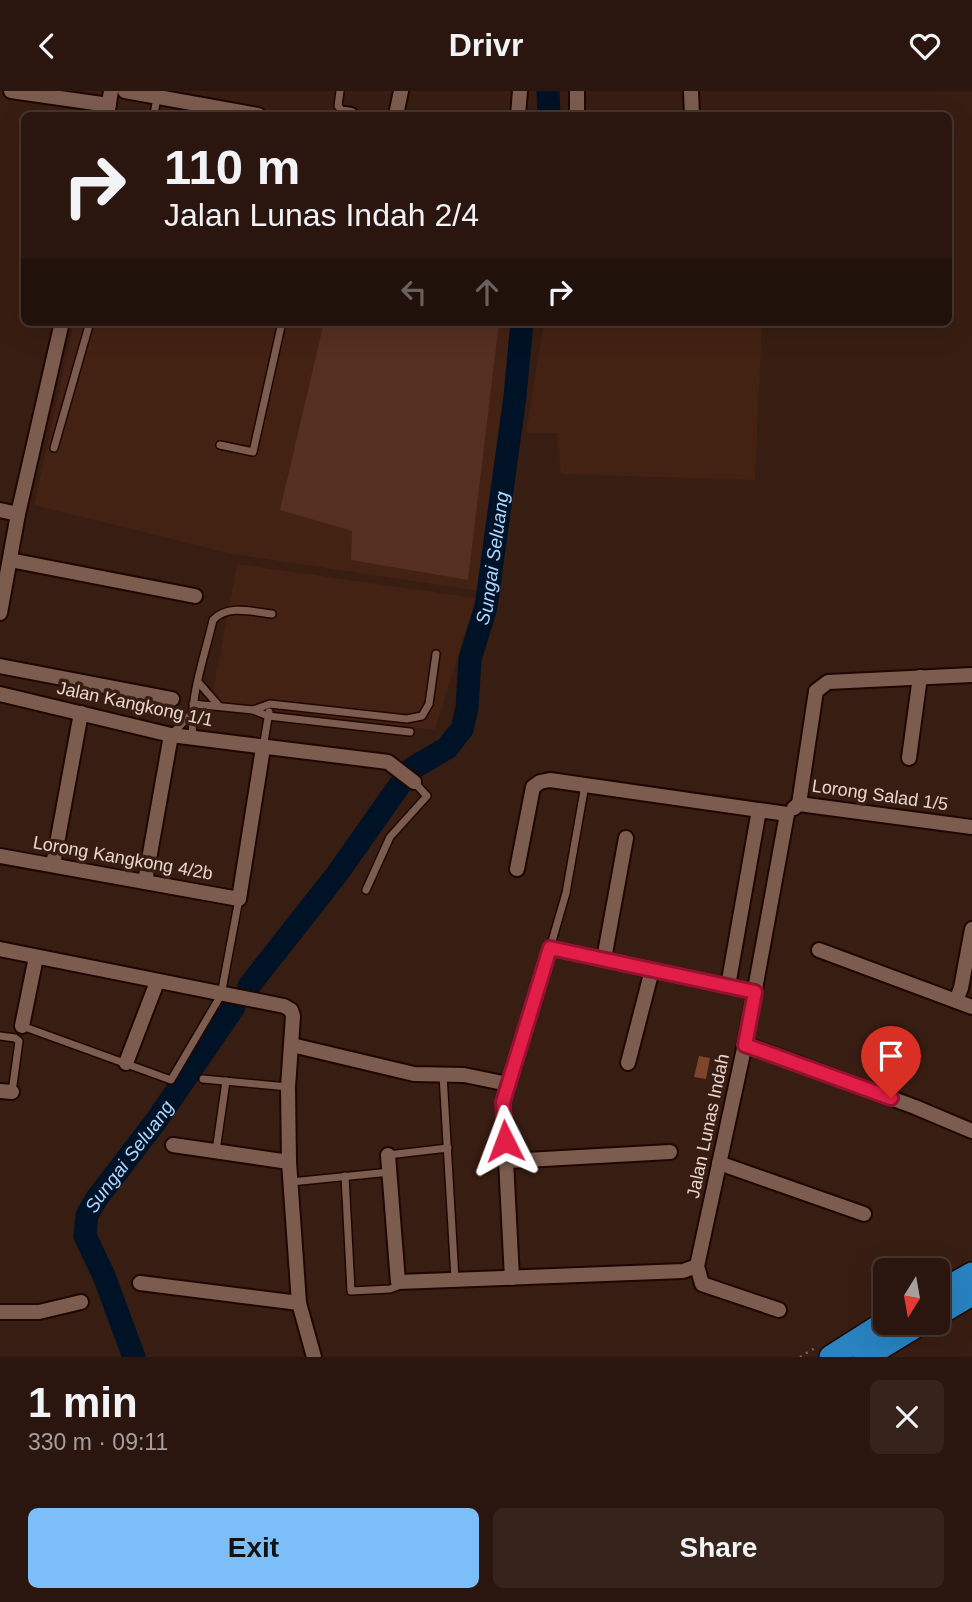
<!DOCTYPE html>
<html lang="en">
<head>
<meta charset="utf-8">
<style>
	:root { --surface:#2a160e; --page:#36231c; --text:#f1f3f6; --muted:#a59f9e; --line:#46352e; --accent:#7bbef8 }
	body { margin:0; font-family:Arial,sans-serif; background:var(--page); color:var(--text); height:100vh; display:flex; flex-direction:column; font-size:26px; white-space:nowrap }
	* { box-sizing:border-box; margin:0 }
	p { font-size:23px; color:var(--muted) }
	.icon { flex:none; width:38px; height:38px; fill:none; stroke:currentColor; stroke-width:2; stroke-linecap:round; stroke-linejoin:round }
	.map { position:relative; height:1266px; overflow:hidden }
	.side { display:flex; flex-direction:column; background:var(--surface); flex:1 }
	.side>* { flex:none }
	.top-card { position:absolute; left:21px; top:21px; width:931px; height:214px; border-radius:10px; box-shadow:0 7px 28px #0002,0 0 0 2px var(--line); background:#2a160e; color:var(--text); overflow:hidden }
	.needle { width:46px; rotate:191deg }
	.tools { position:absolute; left:873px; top:1167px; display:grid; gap:14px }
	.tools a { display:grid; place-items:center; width:77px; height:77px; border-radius:10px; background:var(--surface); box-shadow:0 7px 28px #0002,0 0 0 2px var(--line); font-size:35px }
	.pin { position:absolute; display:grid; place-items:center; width:60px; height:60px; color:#fff; margin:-72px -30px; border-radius:50% 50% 50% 0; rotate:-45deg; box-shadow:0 0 7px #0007 }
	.pin .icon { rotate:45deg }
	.me { position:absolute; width:77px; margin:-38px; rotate:357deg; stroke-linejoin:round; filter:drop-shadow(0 0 5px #0008) }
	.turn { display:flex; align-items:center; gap:24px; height:147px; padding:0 28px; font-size:32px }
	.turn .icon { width:91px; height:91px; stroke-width:2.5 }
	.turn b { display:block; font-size:49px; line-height:60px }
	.lanes { display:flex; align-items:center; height:66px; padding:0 28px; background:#0003; justify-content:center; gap:35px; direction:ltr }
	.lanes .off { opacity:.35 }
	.round { display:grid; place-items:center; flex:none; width:74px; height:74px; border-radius:10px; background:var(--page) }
	.overview { display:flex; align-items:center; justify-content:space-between; height:119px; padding:0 28px }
	h1 { font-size:42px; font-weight:600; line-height:52px }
	.action { display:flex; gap:14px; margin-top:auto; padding:14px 28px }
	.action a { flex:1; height:80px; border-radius:10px; background:var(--accent); color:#111; font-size:28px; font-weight:600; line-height:80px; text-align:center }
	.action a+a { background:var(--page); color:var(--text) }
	header { display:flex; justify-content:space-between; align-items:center; height:91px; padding:0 28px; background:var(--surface); font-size:32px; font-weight:600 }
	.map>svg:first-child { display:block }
	.built { fill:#432214 }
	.green { fill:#552f20 }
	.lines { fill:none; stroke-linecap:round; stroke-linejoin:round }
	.river { stroke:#001226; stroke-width:23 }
	.building { fill:#7e442c }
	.service-casing { stroke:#1e0601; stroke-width:10 }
	.minor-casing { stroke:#1e0601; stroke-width:18 }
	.trunk-casing { stroke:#1e0601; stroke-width:26 }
	.path { stroke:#7a6259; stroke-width:2.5; stroke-dasharray:2 5; stroke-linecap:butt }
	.service { stroke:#7c5c4f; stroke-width:7 }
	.minor { stroke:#7c5c4f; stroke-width:14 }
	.trunk { stroke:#2883c0; stroke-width:23 }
	.route-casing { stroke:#92132f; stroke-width:18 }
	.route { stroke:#e11d48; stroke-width:12 }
	.labels { text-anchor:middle; stroke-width:7; stroke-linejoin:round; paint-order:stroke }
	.street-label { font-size:18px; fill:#ead7d0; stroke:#381d12 }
	.water-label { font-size:19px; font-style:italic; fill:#acd7fe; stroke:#381d12 }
</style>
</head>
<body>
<header><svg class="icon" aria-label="back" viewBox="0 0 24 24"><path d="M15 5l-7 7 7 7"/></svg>Drivr<svg class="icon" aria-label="heart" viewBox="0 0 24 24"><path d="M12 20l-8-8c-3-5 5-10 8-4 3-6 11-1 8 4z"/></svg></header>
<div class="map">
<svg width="972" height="1266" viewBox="0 0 972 1266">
	<rect width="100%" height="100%" fill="#381d12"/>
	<g class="built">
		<polygon points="74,231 513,231 480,500 232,463 34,414"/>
		<polygon points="544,231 762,231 755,389 561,383 557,342 526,342"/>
		<polygon points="237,473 476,507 435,639 211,611"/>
	</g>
	<polygon class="green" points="324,231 499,231 468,489 351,469 352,440 280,419"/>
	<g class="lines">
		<g class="river">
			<polyline points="548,0 549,24"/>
			<path id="s1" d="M413 677 447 657 462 638 467 617 470 568 486 516 515 305 522 231"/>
			<polyline points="249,895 337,783 399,695"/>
			<path id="s2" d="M134 1266 104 1185 85 1145 87 1124 97 1107 156 1030 234 916"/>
		</g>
	</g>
	<polygon class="building" points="699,965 710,967 706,988 694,986"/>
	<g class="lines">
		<defs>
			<g id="service">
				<polyline points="340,0 338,15 345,23"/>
				<polyline points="154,24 157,6"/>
				<polyline points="220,354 253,361 282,231"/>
				<polyline points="54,357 90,231"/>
				<polyline points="199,592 219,615"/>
				<polyline points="193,613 253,619 268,625 410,641"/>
				<polyline points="253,619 270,613 407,628 422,625 429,613 436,563"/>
				<polyline points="172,643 191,623"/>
				<path d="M193 646C189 606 204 568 213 529 228 513 253 521 272 523"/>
				<polyline points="263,657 269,621"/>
				<polyline points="366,799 390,746 427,705 414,691"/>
				<polyline points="550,857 566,802 585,694"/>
				<polyline points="22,935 171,989 221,904 239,808"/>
				<polyline points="0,945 15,947 19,950 12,1001"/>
				<polyline points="443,984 455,1188"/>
				<polyline points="203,988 288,996"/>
				<polyline points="216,1060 226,990"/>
				<polyline points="388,1064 448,1057"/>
				<polyline points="345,1085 351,1200 390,1198 398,1195 398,1191"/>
				<polyline points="291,1091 390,1081"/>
			</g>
			<g id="minor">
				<polyline points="11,0 109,14"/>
				<polyline points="125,0 258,24"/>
				<polyline points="577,0 577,24"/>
				<polyline points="691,0 692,24"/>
				<polyline points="345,23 351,24"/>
				<polyline points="107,24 111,0"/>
				<polyline points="396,24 401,0"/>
				<polyline points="518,24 520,0"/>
				<polyline points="0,419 18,423"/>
				<polyline points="10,469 195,505"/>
				<polyline points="0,522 18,423 62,231"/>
				<polyline points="0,575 172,608"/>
				<polyline points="0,603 171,644 388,671 414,691"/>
				<polyline points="909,667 920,586"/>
				<polyline points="799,713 816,600 828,591 972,584"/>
				<polyline points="794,717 799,713 972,736"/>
				<polyline points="0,765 239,808 263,657"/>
				<polyline points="53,774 81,622"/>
				<polyline points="517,778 533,696 540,691 550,689 787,723"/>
				<polyline points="145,791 171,644"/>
				<polyline points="0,858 284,915 291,919 293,925 288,996 289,1071 299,1212 314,1266"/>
				<polyline points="819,859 972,916"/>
				<polyline points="604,868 626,747"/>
				<polyline points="728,895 759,719"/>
				<polyline points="956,910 961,897 972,838"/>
				<polyline points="22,935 36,866"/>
				<polyline points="745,953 915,1016 972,1040"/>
				<polyline points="292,954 414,983 464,984 508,993"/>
				<polyline points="126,972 157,891"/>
				<polyline points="628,972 652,879"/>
				<polyline points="0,1000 12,1001"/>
				<polyline points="173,1054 289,1071"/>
				<polyline points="388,1064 398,1191 683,1180 697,1175"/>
				<polyline points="506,1070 670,1061"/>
				<polyline points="719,1072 864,1123"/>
				<polyline points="512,1187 503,1011 550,857 755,901"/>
				<polyline points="140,1192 299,1212"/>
				<polyline points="779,1219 702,1193 697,1175 745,953 787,723"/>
				<polyline points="0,1221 39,1221 81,1211"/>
			</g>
			<g id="trunk">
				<polyline points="938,1202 972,1183"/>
				<polyline points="938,1223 972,1203"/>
				<polyline points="831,1266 886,1231"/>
				<polyline points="865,1266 921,1232"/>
			</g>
		</defs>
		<use href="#service" class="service-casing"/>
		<use href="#minor" class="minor-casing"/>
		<use href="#trunk" class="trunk-casing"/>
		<polyline class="path" points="800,1266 815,1257"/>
		<use href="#service" class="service"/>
		<use href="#minor" class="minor"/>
		<use href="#trunk" class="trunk"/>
	</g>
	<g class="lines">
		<defs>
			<polyline id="route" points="505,1050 503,1011 550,857 755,901 745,954 891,1007"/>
		</defs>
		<use href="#route" class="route-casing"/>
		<use href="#route" class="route"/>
	</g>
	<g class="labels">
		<g class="street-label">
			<text transform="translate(135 613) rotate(12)" y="6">Jalan Kangkong 1/1</text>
			<text transform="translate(880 704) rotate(8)" y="6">Lorong Salad 1/5</text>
			<text transform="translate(123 767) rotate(10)" y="6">Lorong Kangkong 4/2b</text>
			<text transform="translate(708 1035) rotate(-78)" y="6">Jalan Lunas Indah</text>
		</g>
		<g class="water-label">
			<text dy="7" stroke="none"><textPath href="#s1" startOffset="238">Sungai Seluang</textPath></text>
			<text dy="7" stroke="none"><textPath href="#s2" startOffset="224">Sungai Seluang</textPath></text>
		</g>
	</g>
</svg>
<div class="tools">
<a><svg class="needle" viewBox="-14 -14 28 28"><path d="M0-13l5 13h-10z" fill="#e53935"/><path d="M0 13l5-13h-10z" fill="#a59f9e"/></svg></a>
</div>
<div class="pin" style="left:891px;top:1007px;background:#d93025"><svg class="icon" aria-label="arrive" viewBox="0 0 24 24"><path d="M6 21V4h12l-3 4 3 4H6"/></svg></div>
<svg class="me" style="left:505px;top:1050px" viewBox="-20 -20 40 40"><path d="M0-17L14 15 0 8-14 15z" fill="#e11d48" stroke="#fff" stroke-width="4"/></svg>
<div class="top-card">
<div class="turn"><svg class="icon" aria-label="right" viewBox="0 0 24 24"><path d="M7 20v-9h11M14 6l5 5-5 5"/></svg><div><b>110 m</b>Jalan Lunas Indah 2/4</div></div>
<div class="lanes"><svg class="icon off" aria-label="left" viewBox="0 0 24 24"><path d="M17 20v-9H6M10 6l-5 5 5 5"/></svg><svg class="icon off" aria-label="ahead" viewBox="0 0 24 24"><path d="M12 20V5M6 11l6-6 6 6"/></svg><svg class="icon" aria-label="right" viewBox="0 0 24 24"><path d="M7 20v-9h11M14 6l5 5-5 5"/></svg></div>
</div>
</div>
<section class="side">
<div class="overview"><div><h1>1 min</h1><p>330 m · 09:11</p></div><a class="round"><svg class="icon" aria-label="close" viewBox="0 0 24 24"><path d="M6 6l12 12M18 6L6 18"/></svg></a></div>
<div class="action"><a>Exit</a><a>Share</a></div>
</section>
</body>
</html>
